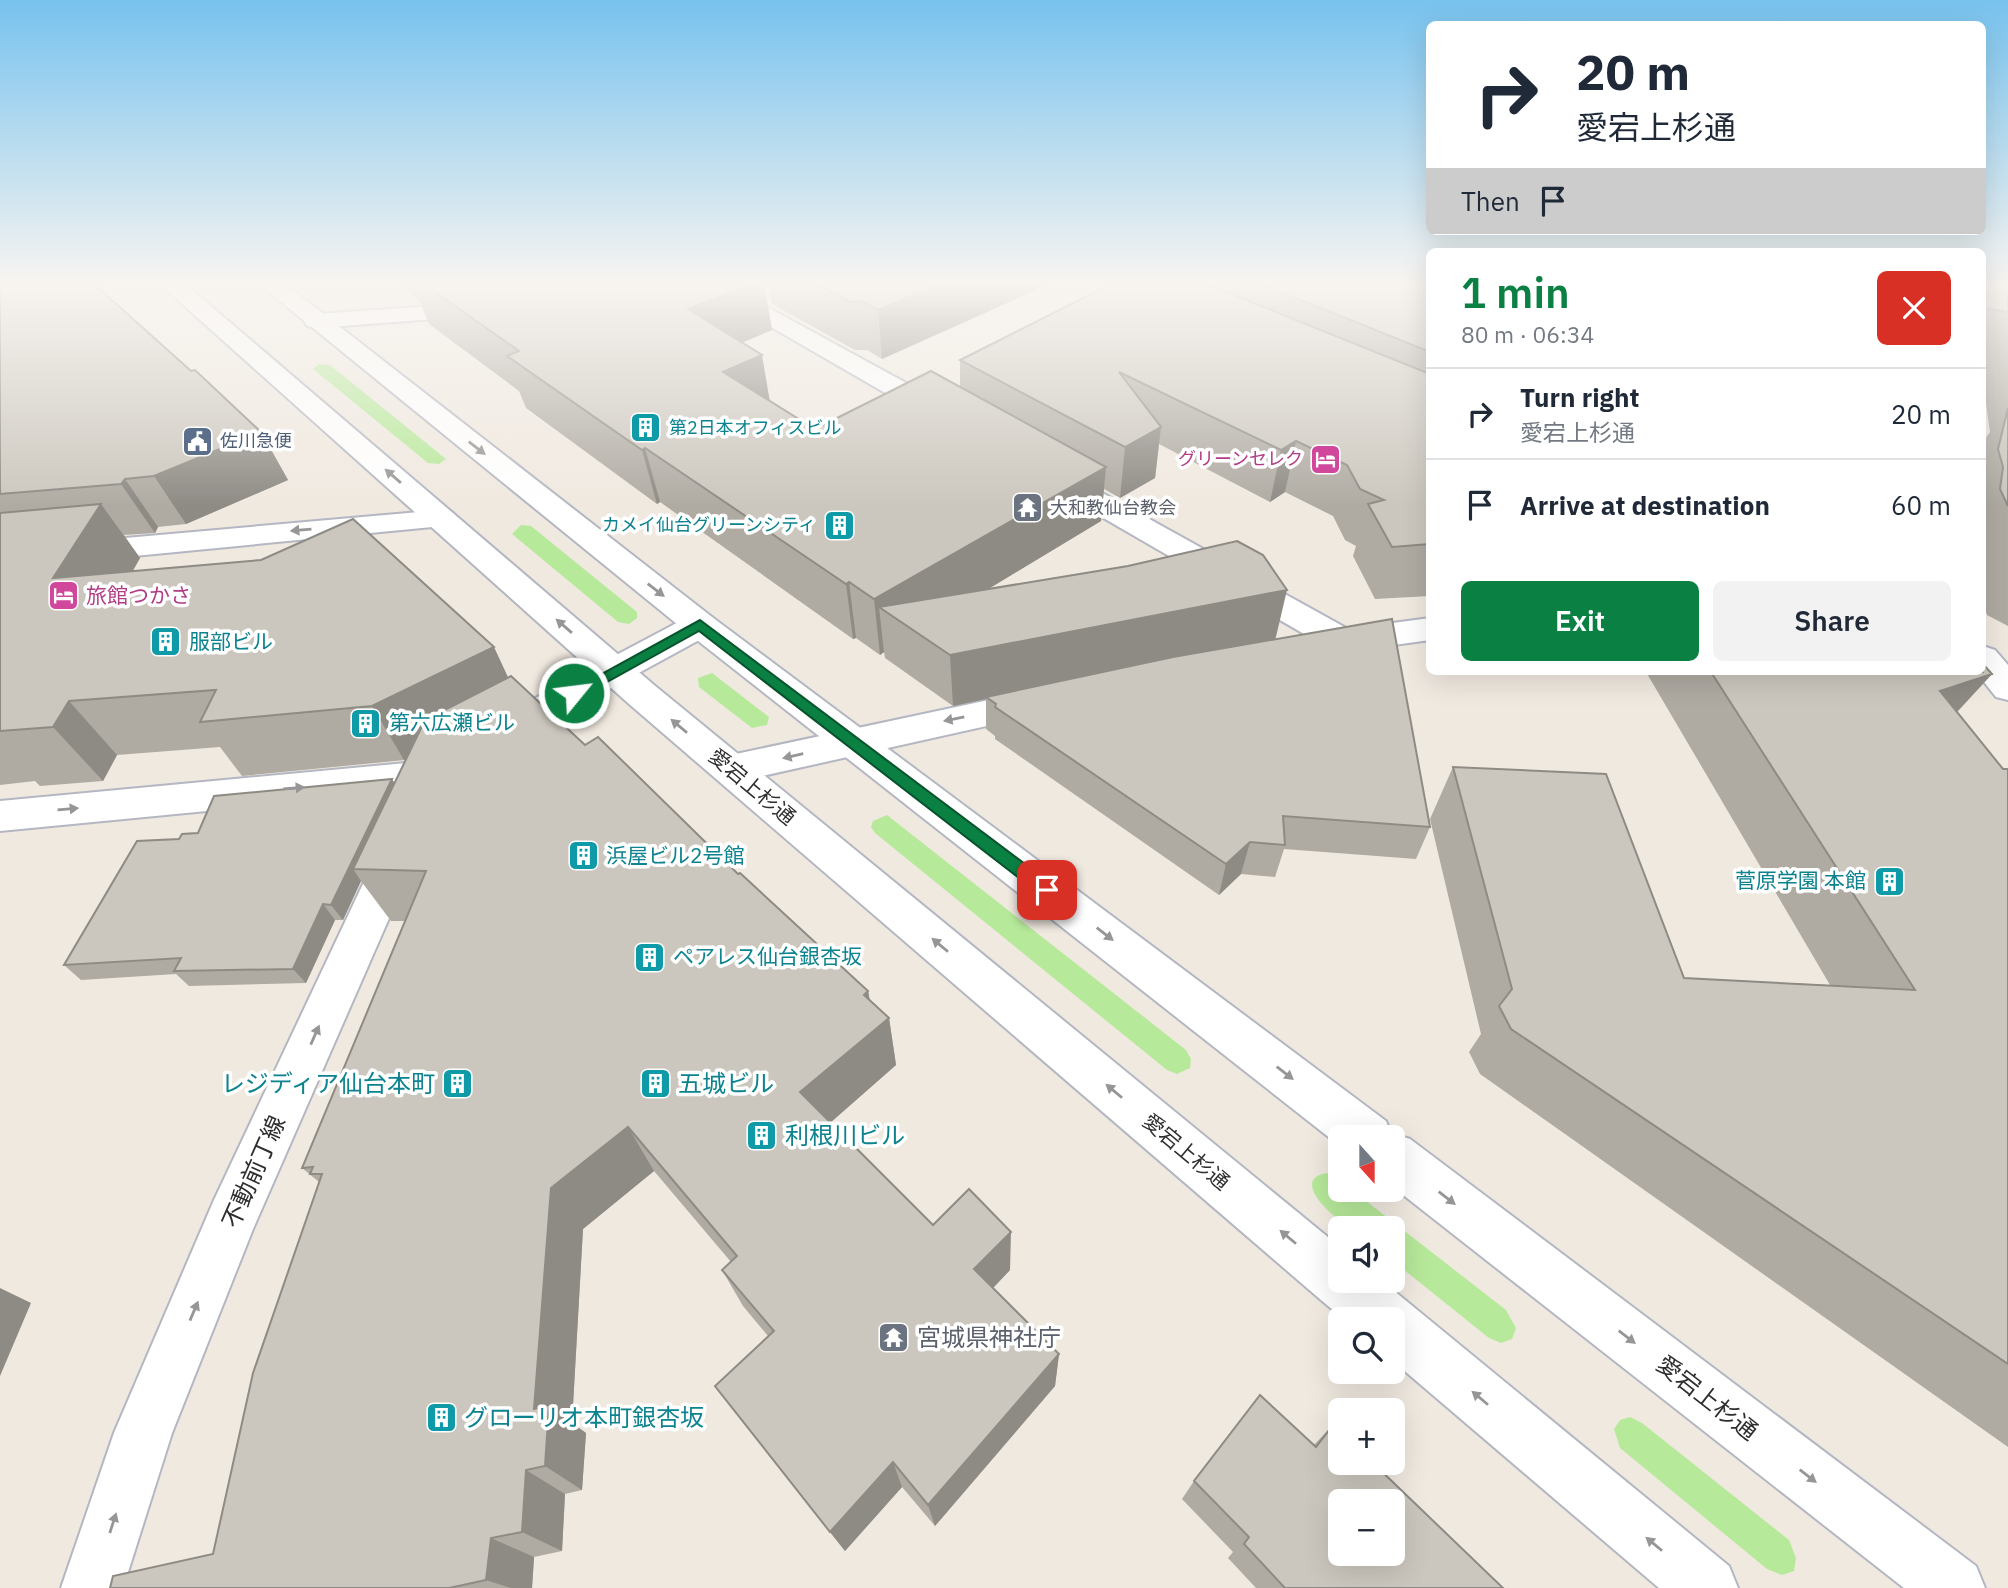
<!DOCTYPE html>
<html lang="en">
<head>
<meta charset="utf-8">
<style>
	:root { --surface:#fff; --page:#f2f2f3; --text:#1f2937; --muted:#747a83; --line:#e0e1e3; --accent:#0b8043 }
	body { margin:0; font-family:"IBM Plex Sans","Noto Sans JP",sans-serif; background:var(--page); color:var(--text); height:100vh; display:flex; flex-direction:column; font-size:26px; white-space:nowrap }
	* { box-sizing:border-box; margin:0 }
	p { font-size:23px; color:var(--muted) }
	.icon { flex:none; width:38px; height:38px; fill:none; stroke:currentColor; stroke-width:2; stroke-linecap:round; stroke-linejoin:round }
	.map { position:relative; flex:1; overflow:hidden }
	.panel { position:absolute; left:1426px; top:248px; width:560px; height:427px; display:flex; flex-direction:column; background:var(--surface); border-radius:10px; box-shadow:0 7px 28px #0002 }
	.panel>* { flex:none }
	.hud { position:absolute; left:1426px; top:21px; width:560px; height:214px; border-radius:10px; box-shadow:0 7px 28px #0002; background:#fff; color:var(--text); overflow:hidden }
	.needle { width:46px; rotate:159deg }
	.fabs { position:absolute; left:1328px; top:1125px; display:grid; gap:14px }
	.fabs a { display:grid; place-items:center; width:77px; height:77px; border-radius:10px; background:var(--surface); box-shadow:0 7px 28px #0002; font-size:35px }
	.pin { position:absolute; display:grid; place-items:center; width:60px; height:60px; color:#fff; margin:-30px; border-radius:14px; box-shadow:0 4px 10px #0006 }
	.me { position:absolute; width:77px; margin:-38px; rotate:61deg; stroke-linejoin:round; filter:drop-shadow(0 0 5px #0008) }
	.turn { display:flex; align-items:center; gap:24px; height:147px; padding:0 35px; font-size:32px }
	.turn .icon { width:91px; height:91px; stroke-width:2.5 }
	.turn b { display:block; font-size:49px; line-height:60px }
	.then { display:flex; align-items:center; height:66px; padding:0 35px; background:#0003; gap:14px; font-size:26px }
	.round { display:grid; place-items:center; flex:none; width:74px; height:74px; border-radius:10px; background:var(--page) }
	.headline { display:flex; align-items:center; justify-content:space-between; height:119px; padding:0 35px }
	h1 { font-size:42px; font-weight:600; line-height:52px; color:var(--accent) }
	.action { display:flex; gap:14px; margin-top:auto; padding:14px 35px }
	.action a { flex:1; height:80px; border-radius:10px; background:var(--accent); color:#fff; font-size:28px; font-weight:600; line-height:80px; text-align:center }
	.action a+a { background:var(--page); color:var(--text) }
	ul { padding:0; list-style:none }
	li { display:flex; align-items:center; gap:21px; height:91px; padding:0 35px; border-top:2px solid var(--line) }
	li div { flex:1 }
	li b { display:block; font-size:26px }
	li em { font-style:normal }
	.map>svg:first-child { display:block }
	.green { fill:#b7e99a }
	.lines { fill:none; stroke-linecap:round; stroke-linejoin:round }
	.minor-casing { stroke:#b4b7c2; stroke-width:4 }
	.tertiary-casing { stroke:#b4b7c2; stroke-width:4 }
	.minor { fill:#fff; fill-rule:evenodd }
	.tertiary { fill:#fff; fill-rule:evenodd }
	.wall { fill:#afaba3 }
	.shaded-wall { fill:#8e8b85 }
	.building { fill:#cbc7be; stroke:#8e8b85; stroke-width:2; fill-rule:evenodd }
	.oneway { fill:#969696 }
	.route { fill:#0b8043; stroke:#07532c; stroke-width:2 }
	.labels { text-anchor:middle; stroke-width:7; stroke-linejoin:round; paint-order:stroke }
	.far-culture-label { font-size:18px; fill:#0d838f; stroke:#fff; text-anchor:start }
	.far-service-label { font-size:18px; fill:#4e5e75; stroke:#fff; text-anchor:start }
	.far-hotel-label { font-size:18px; fill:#b23c85; stroke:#fff; text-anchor:end }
	.far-worship-label { font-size:18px; fill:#5b616d; stroke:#fff; text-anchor:start }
	.hotel-label { font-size:21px; fill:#b23c85; stroke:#fff; text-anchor:start }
	.culture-label { font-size:21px; fill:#0d838f; stroke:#fff; text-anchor:start }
	.street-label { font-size:21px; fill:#2e2e2e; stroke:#fff }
	.near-culture-label { font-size:24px; fill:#0d838f; stroke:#fff; text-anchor:start }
	.near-street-label { font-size:24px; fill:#2e2e2e; stroke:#fff }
	.near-worship-label { font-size:24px; fill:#5b616d; stroke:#fff; text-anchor:start }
</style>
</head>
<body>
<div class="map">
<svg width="2008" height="1588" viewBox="0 0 2008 1588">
	<rect width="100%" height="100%" fill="#f0e9e0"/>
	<g class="green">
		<polygon points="319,364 330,365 446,459 439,464 428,463 313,369"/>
		<polygon points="521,525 531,526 637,612 637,618 629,624 618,622 512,534"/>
		<polygon points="712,673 769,717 767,725 752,728 699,687 698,678"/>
		<polygon points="887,815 1186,1050 1191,1059 1190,1068 1177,1074 1167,1070 875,833 871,827 873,821"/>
		<path d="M1327 1173 1340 1181V1190H1352L1506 1310 1516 1328 1512 1339 1501 1343 1489 1338 1393 1261V1228C1381 1228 1365 1231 1354 1228 1338 1224 1287 1179 1327 1173Z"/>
		<polygon points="1630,1417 1642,1423 1789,1540 1796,1558 1794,1571 1782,1575 1767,1569 1620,1448 1614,1429 1620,1420"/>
	</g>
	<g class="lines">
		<defs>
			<g id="minor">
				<polygon points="734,289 952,408 956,414 952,420 932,420 726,301 722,296 726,291"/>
				<polygon points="478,303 486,305 490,310 486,315 316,328 307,326 304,321 307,316 316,314"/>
				<polygon points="1058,471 1068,474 1348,629 1430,618 1430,640 1344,652 1330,649 1048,486 1043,480 1048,474"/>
				<polygon points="442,510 453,513 457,519 453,525 0,569 0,549"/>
				<polygon points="700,614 712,617 717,625 712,633 514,741 501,745 488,741 483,732 488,723 688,617"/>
				<polygon points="1983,646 1995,650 2008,665 2008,700 1996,697 1976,672 1983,672"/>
				<polygon points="1036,690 1049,694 1054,703 1049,712 731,783 718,779 712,769 718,759 731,755"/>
				<polygon points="444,747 457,751 463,761 457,771 412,791 0,831 0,801 406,763"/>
				<polygon points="398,836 412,841 418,852 253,1229 172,1433 123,1588 61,1588 114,1433 214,1200 378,852 384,841"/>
			</g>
			<g id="tertiary">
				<polygon points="160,284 185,284 654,685 1340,1247 1340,1281 1382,1281 1729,1566 1738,1588 1659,1588 1393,1361 1393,1320 1345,1320 1321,1300 628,703"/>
				<polygon points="259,284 285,284 712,617 1386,1121 1391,1133 1410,1139 1976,1566 1985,1588 1904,1588 1393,1187 1393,1138 1340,1138 1340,1146 688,633"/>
			</g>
		</defs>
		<use href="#minor" class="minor-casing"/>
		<use href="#tertiary" class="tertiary-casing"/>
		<use href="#minor" class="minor"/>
		<use href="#tertiary" class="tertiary"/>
	</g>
	<g class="wall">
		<polygon points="0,284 191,371 261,432 288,480 186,524 158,527 155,533 124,535 140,558 133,571 508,677 585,745 738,874 868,991 870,1001 889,1018 896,1065 831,1122 933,1225 1010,1270 993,1288 1059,1354 1055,1386 935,1526 902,1487 845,1551 715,1386 768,1336 743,1306 722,1270 731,1262 654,1171 583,1229 572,1423 586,1433 582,1490 565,1494 562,1551 534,1557 532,1588 110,1588 213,1554 319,1182 302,1168 405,921 391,921 361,881 343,920 335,920 306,983 189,986 176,974 81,980 64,965 179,839 198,833 394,783 405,760 242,776 220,747 117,755 103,781 40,786 35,781 0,785"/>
		<polygon points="399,284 1049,284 882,359 867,350 855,350 772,304 769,285 764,285 772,330 742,343 770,401 815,429 960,387 960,360 1110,284 1430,284 1430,596 1375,599 1353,556 1356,546 1345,540 1333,516 1285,492 1270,502 1159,444 1155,478 1120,498 1104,489 1101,521 990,588 1275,639 1430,827 1416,859 1284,849 1275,877 1241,874 1219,895 995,739 995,736 986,729 986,699 953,706 885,658 884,652 880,655 856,638 853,639 660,502 657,504 526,408 519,391 429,324 419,300"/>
		<polygon points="1983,284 2008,284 2008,626 1987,615 1983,603 1983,442 1990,432 1983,381"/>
		<polygon points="1646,672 1983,672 1992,674 1957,712 2003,769 2008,769 2008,1447 1480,1074 1469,1052 1481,1034 1430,819 1453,767 1684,978 1830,985"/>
		<polygon points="1333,1425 1503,1588 1256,1588 1228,1558 1233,1552 1182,1499 1194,1481 1314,1445"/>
	</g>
	<g class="shaded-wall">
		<polygon points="752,284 764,284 772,330 699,360 688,309"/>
		<polygon points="939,284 1049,284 882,359 878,310"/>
		<polygon points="762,355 771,408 723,372"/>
		<polygon points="1161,427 1155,478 1120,498 1125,447"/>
		<polygon points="261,432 288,480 186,524 154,476"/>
		<polygon points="1296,441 1285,492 1270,502 1281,450"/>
		<polygon points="645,448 660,502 657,504 642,450"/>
		<polygon points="1106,467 1101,521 917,632 879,607 884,652 880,655 874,599"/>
		<polygon points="125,479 158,527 155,533 121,484"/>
		<polygon points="101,504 140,558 97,632 53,578"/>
		<polygon points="849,582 856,638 853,639 846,584"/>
		<polygon points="1287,590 1275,641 986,697 986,699 953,706 950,655"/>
		<polygon points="494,647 519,701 404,760 372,706"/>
		<polygon points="1992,674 1944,726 1940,691"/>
		<polygon points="69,701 117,755 103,781 53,727"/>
		<polygon points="392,779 402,795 353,869 361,881 343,920 331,905"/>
		<polygon points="1250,842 1241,874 1219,895 1226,864"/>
		<polygon points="323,904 335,920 306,983 293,969"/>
		<polygon points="868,991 875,1029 889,1018 896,1065 814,1137 800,1092 864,995"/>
		<polygon points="628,1127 654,1171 583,1229 572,1423 586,1433 582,1490 545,1466 534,1409 551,1188"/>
		<polygon points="1011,1232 1010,1270 976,1306 974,1269"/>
		<polygon points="0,1288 31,1303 0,1376"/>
		<polygon points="1059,1354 1055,1386 935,1526 928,1505"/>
		<polygon points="893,1462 902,1487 845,1551 830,1532"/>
		<polygon points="526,1470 565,1494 562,1551 522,1532"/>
		<polygon points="491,1538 534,1557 532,1588 511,1588 486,1580"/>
	</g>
	<g class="building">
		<polygon points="0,284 94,284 191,371 195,370 261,432 154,476 125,479 121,484 0,494"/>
		<polygon points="424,284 752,284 688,309 762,355 723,372 815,429 931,371 1106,467 874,599 849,582 846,584 645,448 642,450 507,356 519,351"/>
		<polygon points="817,284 939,284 878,310 862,301 850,302"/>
		<polygon points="1111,284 1206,284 1430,374 1430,544 1392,547 1368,504 1384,500 1360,489 1347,465 1296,441 1281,450 1119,372 1161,427 1125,447 960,360"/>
		<polygon points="1261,284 1430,284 1430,352"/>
		<polygon points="1983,284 2008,284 2008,312 1983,308"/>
		<polygon points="2008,408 2008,506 2000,489 2003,467 1998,449"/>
		<polygon points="101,504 53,578 261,560 353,519 494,647 372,706 200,722 216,690 69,701 53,727 0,731 0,513"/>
		<polygon points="1237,541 1263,555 1287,590 950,655 879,607 1128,566"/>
		<polygon points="1392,619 1430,827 1283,816 1285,845 1250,842 1226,864 995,707 996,704 986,697 1173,657"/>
		<polygon points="1983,664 1992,674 1940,691 2003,769 2008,769 2008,1364 1511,1029 1499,1006 1512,989 1453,767 1606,774 1684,978 1915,990 1711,672 1983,672"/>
		<polygon points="511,676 585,745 598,737 738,874 740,873 868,991 864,995 889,1018 800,1092 933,1225 969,1189 1011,1232 974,1269 1059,1354 928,1505 893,1462 830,1532 715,1386 774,1331 722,1270 737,1256 628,1127 551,1188 534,1409 549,1405 545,1466 526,1470 522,1532 491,1538 486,1580 449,1588 110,1588 113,1576 213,1554 253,1373 322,1174 310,1174 313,1167 302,1168 426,871 353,869 425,720"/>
		<polygon points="392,779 331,905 323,904 293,969 174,971 181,958 64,965 137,841 179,839 182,834 198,833 214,796"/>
		<path d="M1260 1395 1316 1447 1333 1425 1340 1432V1463H1373L1503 1588H1285L1244 1544 1249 1537 1194 1481ZM1340 1502H1393V1554H1340Z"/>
	</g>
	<defs><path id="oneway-solid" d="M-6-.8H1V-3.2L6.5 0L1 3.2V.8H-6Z" transform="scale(1.75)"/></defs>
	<g class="oneway">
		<use href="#oneway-solid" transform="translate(477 448) rotate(38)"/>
		<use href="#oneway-solid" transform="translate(393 476) rotate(-139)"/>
		<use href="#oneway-solid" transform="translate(301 530) rotate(175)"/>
		<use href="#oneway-solid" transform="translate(656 590) rotate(38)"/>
		<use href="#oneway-solid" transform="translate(564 626) rotate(-139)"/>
		<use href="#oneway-solid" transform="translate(954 719) rotate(169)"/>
		<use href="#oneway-solid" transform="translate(679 726) rotate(-140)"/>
		<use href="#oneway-solid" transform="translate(793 756) rotate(167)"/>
		<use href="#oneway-solid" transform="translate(294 788) rotate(-5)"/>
		<use href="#oneway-solid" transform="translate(68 809) rotate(-5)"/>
		<use href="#oneway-solid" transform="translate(1105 934) rotate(38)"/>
		<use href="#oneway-solid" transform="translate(940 945) rotate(-140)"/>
		<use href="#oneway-solid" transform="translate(315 1035) rotate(-66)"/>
		<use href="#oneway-solid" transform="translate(1285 1073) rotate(38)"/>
		<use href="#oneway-solid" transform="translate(1114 1091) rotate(-140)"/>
		<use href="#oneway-solid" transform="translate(1447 1198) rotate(38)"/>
		<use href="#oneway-solid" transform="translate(1288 1237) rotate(-140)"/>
		<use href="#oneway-solid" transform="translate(194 1311) rotate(-67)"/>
		<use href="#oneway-solid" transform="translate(1627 1337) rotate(38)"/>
		<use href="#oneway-solid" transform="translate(1480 1398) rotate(-140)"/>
		<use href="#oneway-solid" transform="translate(1808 1476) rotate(38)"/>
		<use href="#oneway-solid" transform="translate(113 1523) rotate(-72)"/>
		<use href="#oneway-solid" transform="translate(1654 1544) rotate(-140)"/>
	</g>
	<linearGradient id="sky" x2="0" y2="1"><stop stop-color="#77c2ee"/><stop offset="0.56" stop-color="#f8f5f1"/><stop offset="1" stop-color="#f8f5f1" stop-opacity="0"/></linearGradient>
	<rect width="2008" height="507" fill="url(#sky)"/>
	<polygon class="route" points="700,620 1053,885 1056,890 1053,895 1041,895 699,631 580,697 574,698 567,693"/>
	<defs>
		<symbol id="building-square" viewBox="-11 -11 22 22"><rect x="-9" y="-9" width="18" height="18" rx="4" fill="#0f9aa8" stroke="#fff"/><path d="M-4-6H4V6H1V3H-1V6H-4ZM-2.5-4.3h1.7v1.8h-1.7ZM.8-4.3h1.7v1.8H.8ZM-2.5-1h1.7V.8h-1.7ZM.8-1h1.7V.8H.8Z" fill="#fff"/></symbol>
		<symbol id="civic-square" viewBox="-11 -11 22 22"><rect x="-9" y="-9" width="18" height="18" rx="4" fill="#5c6f8a" stroke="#fff"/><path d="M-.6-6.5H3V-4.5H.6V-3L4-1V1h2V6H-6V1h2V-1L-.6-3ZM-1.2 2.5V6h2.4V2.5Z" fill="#fff"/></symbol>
		<symbol id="hotel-square" viewBox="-11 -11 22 22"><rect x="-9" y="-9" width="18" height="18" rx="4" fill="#d1479c" stroke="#fff"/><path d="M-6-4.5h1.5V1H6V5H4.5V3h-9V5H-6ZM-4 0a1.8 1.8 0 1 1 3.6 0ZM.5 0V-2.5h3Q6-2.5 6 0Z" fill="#fff"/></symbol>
		<symbol id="temple-square" viewBox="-11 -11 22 22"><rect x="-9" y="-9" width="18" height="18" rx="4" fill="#6b7280" stroke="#fff"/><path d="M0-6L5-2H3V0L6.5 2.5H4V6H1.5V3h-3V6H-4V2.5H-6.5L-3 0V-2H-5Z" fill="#fff"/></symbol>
	</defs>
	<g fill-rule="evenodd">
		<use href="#building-square" x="628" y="410" width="35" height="35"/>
		<use href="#civic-square" x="180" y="424" width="35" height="35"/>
		<use href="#hotel-square" x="1308" y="442" width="35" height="35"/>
		<use href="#temple-square" x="1010" y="490" width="35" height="35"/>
		<use href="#building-square" x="822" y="508" width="35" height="35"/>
		<use href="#hotel-square" x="46" y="578" width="35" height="35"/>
		<use href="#building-square" x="148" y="624" width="35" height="35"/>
		<use href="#building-square" x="348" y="706" width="35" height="35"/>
		<use href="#building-square" x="566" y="838" width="35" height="35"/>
		<use href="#building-square" x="1872" y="864" width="35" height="35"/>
		<use href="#building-square" x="632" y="940" width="35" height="35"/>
		<use href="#building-square" x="440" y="1066" width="35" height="35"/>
		<use href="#building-square" x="638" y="1066" width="35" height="35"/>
		<use href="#building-square" x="744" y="1118" width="35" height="35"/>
		<use href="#temple-square" x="876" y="1320" width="35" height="35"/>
		<use href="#building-square" x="424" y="1400" width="35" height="35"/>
	</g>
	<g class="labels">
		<g class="far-culture-label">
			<text x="669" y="434">第2日本オフィスビル</text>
			<text x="816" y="531" text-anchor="end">カメイ仙台グリーンシティ</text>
		</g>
		<g class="far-service-label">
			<text x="220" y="447">佐川急便</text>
		</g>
		<g class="far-hotel-label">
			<text x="1303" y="465">グリーンセレク</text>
		</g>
		<g class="far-worship-label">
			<text x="1050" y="514">大和教仙台教会</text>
		</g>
		<g class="hotel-label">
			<text x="86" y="603">旅館つかさ</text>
		</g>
		<g class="culture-label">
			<text x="189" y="649">服部ビル</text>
			<text x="389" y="730">第六広瀬ビル</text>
			<text x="606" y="863">浜屋ビル2号館</text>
			<text x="1866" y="888" text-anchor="end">菅原学園 本館</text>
			<text x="673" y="964">ペアレス仙台銀杏坂</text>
		</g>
		<g class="street-label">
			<text transform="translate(752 787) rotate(40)" y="7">愛宕上杉通</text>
			<text transform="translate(1186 1152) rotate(40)" y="7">愛宕上杉通</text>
		</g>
		<g class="near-culture-label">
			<text x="435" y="1092" text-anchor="end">レジディア仙台本町</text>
			<text x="678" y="1092">五城ビル</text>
			<text x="785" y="1144">利根川ビル</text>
			<text x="464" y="1426">グローリオ本町銀杏坂</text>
		</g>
		<g class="near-street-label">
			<text transform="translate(254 1172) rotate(-66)" y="8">不動前丁線</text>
			<text transform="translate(1707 1398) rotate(38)" y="8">愛宕上杉通</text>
		</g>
		<g class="near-worship-label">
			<text x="917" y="1346">宮城県神社庁</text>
		</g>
	</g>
</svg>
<div class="fabs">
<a><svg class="needle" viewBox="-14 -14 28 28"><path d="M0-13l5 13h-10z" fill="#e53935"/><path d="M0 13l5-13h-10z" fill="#747a83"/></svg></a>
<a><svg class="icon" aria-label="sound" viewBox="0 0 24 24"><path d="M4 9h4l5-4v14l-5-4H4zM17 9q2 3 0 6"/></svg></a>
<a><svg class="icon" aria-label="search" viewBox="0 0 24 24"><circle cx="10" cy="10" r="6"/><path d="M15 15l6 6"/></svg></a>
<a>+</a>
<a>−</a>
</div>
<div class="pin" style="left:1047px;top:890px;background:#d93025"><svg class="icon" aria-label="arrive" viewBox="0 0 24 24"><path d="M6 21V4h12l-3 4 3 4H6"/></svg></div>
<svg class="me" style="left:574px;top:693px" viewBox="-20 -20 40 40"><circle r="17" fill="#0b8043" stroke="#fff" stroke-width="3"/><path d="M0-11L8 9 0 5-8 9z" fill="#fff"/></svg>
<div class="hud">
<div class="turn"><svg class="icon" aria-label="right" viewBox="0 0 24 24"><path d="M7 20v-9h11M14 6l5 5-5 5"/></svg><div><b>20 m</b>愛宕上杉通</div></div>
<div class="then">Then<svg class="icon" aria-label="arrive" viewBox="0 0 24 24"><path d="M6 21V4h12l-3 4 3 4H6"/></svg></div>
</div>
<section class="panel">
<div class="headline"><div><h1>1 min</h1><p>80 m · 06:34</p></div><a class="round" style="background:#d93025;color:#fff"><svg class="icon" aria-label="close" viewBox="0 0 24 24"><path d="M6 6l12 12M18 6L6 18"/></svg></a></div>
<ul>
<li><svg class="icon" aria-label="right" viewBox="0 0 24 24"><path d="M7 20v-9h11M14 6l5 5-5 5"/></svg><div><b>Turn right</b><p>愛宕上杉通</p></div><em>20 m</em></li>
<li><svg class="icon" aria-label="arrive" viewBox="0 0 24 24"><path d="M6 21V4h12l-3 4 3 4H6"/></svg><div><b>Arrive at destination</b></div><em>60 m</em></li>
</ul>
<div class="action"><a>Exit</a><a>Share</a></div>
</section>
</div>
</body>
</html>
